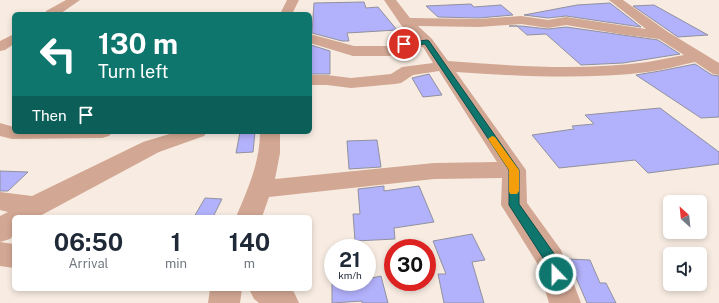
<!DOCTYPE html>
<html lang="en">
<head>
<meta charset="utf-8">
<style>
	:root { --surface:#fff; --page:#f2f2f3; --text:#1f2937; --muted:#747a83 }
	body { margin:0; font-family:"Public Sans",sans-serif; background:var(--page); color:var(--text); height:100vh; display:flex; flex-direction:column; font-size:15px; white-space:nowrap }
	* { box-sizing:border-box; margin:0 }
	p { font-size:13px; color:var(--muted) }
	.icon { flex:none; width:22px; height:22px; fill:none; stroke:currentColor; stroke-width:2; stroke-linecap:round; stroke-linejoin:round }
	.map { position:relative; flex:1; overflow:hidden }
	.side { position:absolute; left:12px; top:215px; width:300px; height:76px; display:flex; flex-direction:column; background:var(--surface); border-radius:6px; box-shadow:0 2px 6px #0003 }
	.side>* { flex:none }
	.guide { position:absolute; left:12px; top:12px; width:300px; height:122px; border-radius:6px; box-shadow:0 2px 6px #0003; background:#0f766e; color:#fff; overflow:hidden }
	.needle { width:26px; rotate:333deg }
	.controls { position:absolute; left:663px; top:195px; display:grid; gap:8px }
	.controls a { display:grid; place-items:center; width:44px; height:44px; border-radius:6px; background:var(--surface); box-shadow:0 2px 6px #0003; font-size:20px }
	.speed { position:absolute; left:324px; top:239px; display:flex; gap:8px; font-size:20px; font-weight:700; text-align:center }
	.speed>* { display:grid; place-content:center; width:52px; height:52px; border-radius:50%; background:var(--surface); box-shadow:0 2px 6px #0003; line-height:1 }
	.speed small { font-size:10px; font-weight:400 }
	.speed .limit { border:6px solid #d22; background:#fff; color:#111 }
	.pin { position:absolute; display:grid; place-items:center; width:34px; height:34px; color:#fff; margin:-17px; border:2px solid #fff; border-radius:50%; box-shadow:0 1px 4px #0007 }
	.me { position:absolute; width:44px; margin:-22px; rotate:338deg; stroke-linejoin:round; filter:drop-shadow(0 0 3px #0008) }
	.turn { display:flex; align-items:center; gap:14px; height:84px; padding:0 20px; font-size:18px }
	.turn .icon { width:52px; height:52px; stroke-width:2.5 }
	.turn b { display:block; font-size:28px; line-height:34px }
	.then { display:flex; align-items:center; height:38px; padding:0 20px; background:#0003; gap:8px; font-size:15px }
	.eta { display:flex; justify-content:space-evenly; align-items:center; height:68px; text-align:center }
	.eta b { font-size:24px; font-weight:700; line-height:28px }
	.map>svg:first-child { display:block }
	.building { fill:#b2b1fb; stroke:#91919e }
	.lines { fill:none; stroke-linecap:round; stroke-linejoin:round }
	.minor { fill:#d2a793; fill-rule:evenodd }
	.route { fill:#0f766e; stroke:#0a4d48 }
	.slow { fill:#f59e0b }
</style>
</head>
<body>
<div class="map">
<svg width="719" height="303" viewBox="0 0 719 303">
	<rect width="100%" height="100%" fill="#f8ece2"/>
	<g class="building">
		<polygon points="364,2 366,8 378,7 397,30 347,33 349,41 342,41 312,33 314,3"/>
		<polygon points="610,3 641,27 566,16 548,18 524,15 577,5"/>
		<polygon points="471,4 474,7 501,5 513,15 479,18 438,17 426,6"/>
		<polygon points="654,5 708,35 678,37 633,6"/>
		<polygon points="509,26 521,26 548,29 566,27 658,40 680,54 623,63 581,65 546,34 527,35 517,26"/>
		<polygon points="311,45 330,51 330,74 310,74"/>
		<polygon points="695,64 712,75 719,76 719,117 701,118 636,75 660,71"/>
		<polygon points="429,74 442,95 423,97 412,78"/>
		<polygon points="660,108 719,152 719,164 648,173 635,160 559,168 532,135 574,129 572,126 594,124 585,115"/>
		<polygon points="240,132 255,132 253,152 236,153"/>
		<polygon points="377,140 381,167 349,169 347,141"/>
		<polygon points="0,171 28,172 8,191 0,191"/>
		<polygon points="384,186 384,191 419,186 434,222 394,228 395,239 355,241 353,214 360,214 358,189"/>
		<polygon points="205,198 222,199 213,217 194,217"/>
		<polygon points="472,234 485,260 472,262 484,303 444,303 438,274 446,274 433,241"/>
		<polygon points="568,259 590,260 600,283 606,283 616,303 587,303"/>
		<polygon points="381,276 388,303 362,303 362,301 332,303 332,282 367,282 367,279"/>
	</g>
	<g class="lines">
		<g class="minor">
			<polygon points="66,0 80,0 60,14 45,14 46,11"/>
			<polygon points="287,0 299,0 292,14 280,14"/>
			<path d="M384 0H396L410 18 479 19 521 16 548 20 566 17 646 29 609 0H623L668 32 719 63V75L713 74 695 62C680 65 664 70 648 72 584 80 519 76 456 72L526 170 527 203 561 250 581 303H549L537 263 501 205 502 178 434 179 269 197 262 217H236C248 189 260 162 260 132H280V153L275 179 434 163 497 162 439 71 413 75 401 83 395 84 351 88 327 85H310V75H327L351 78 391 74 402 67 433 63 423 47 407 48 390 56H353L310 43V34L354 46H387L399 41 415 39 401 25ZM521 24 548 28 566 25 626 35 659 39 684 55C672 57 660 60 648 62 582 71 514 66 448 61L432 39 418 26 479 27Z"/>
			<polygon points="14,34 14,44 5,50 0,51 0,41"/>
			<polygon points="0,123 14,127 14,132 112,132 109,136 102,138 12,139 0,136"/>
			<polygon points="176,132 207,132 204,136 159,152 38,217 14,217 14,235 10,239 0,242 14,244 14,268 0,266 0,216 8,212 0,210 0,192 32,196 143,142"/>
			<polygon points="210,289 242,289 240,303 208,303"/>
			<polygon points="249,289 290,289 294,292 299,303 259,303 254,299"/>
		</g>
	</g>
	<polygon class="route" points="427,40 429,41 519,170 519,204 555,255 562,274 560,278 556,279 551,278 545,261 509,205 509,170 425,44 404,46 401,44 404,43"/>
	<polygon class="slow" points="492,136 495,137 519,170 519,191 517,194 510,194 509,191 509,170 488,139"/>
</svg>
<div class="controls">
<a><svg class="needle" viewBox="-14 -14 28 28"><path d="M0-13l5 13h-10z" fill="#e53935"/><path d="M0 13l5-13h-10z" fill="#747a83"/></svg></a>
<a><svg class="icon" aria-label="sound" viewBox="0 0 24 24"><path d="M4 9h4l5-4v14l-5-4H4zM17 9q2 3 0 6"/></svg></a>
</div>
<div class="speed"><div>21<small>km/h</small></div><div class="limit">30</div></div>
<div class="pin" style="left:404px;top:44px;background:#d93025"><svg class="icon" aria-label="arrive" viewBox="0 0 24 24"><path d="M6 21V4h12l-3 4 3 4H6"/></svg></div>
<svg class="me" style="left:556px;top:274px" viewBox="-20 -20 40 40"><circle r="17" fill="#0f766e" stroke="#fff" stroke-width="3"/><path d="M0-11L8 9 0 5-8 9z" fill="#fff"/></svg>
<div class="guide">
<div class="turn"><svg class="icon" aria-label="left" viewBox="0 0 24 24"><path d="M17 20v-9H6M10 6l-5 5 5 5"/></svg><div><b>130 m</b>Turn left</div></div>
<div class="then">Then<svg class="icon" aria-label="arrive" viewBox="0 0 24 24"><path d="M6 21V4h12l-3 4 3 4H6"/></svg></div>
</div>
<section class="side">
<div class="eta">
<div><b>06:50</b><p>Arrival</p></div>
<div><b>1</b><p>min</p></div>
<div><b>140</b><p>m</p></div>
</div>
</section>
</div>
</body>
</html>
